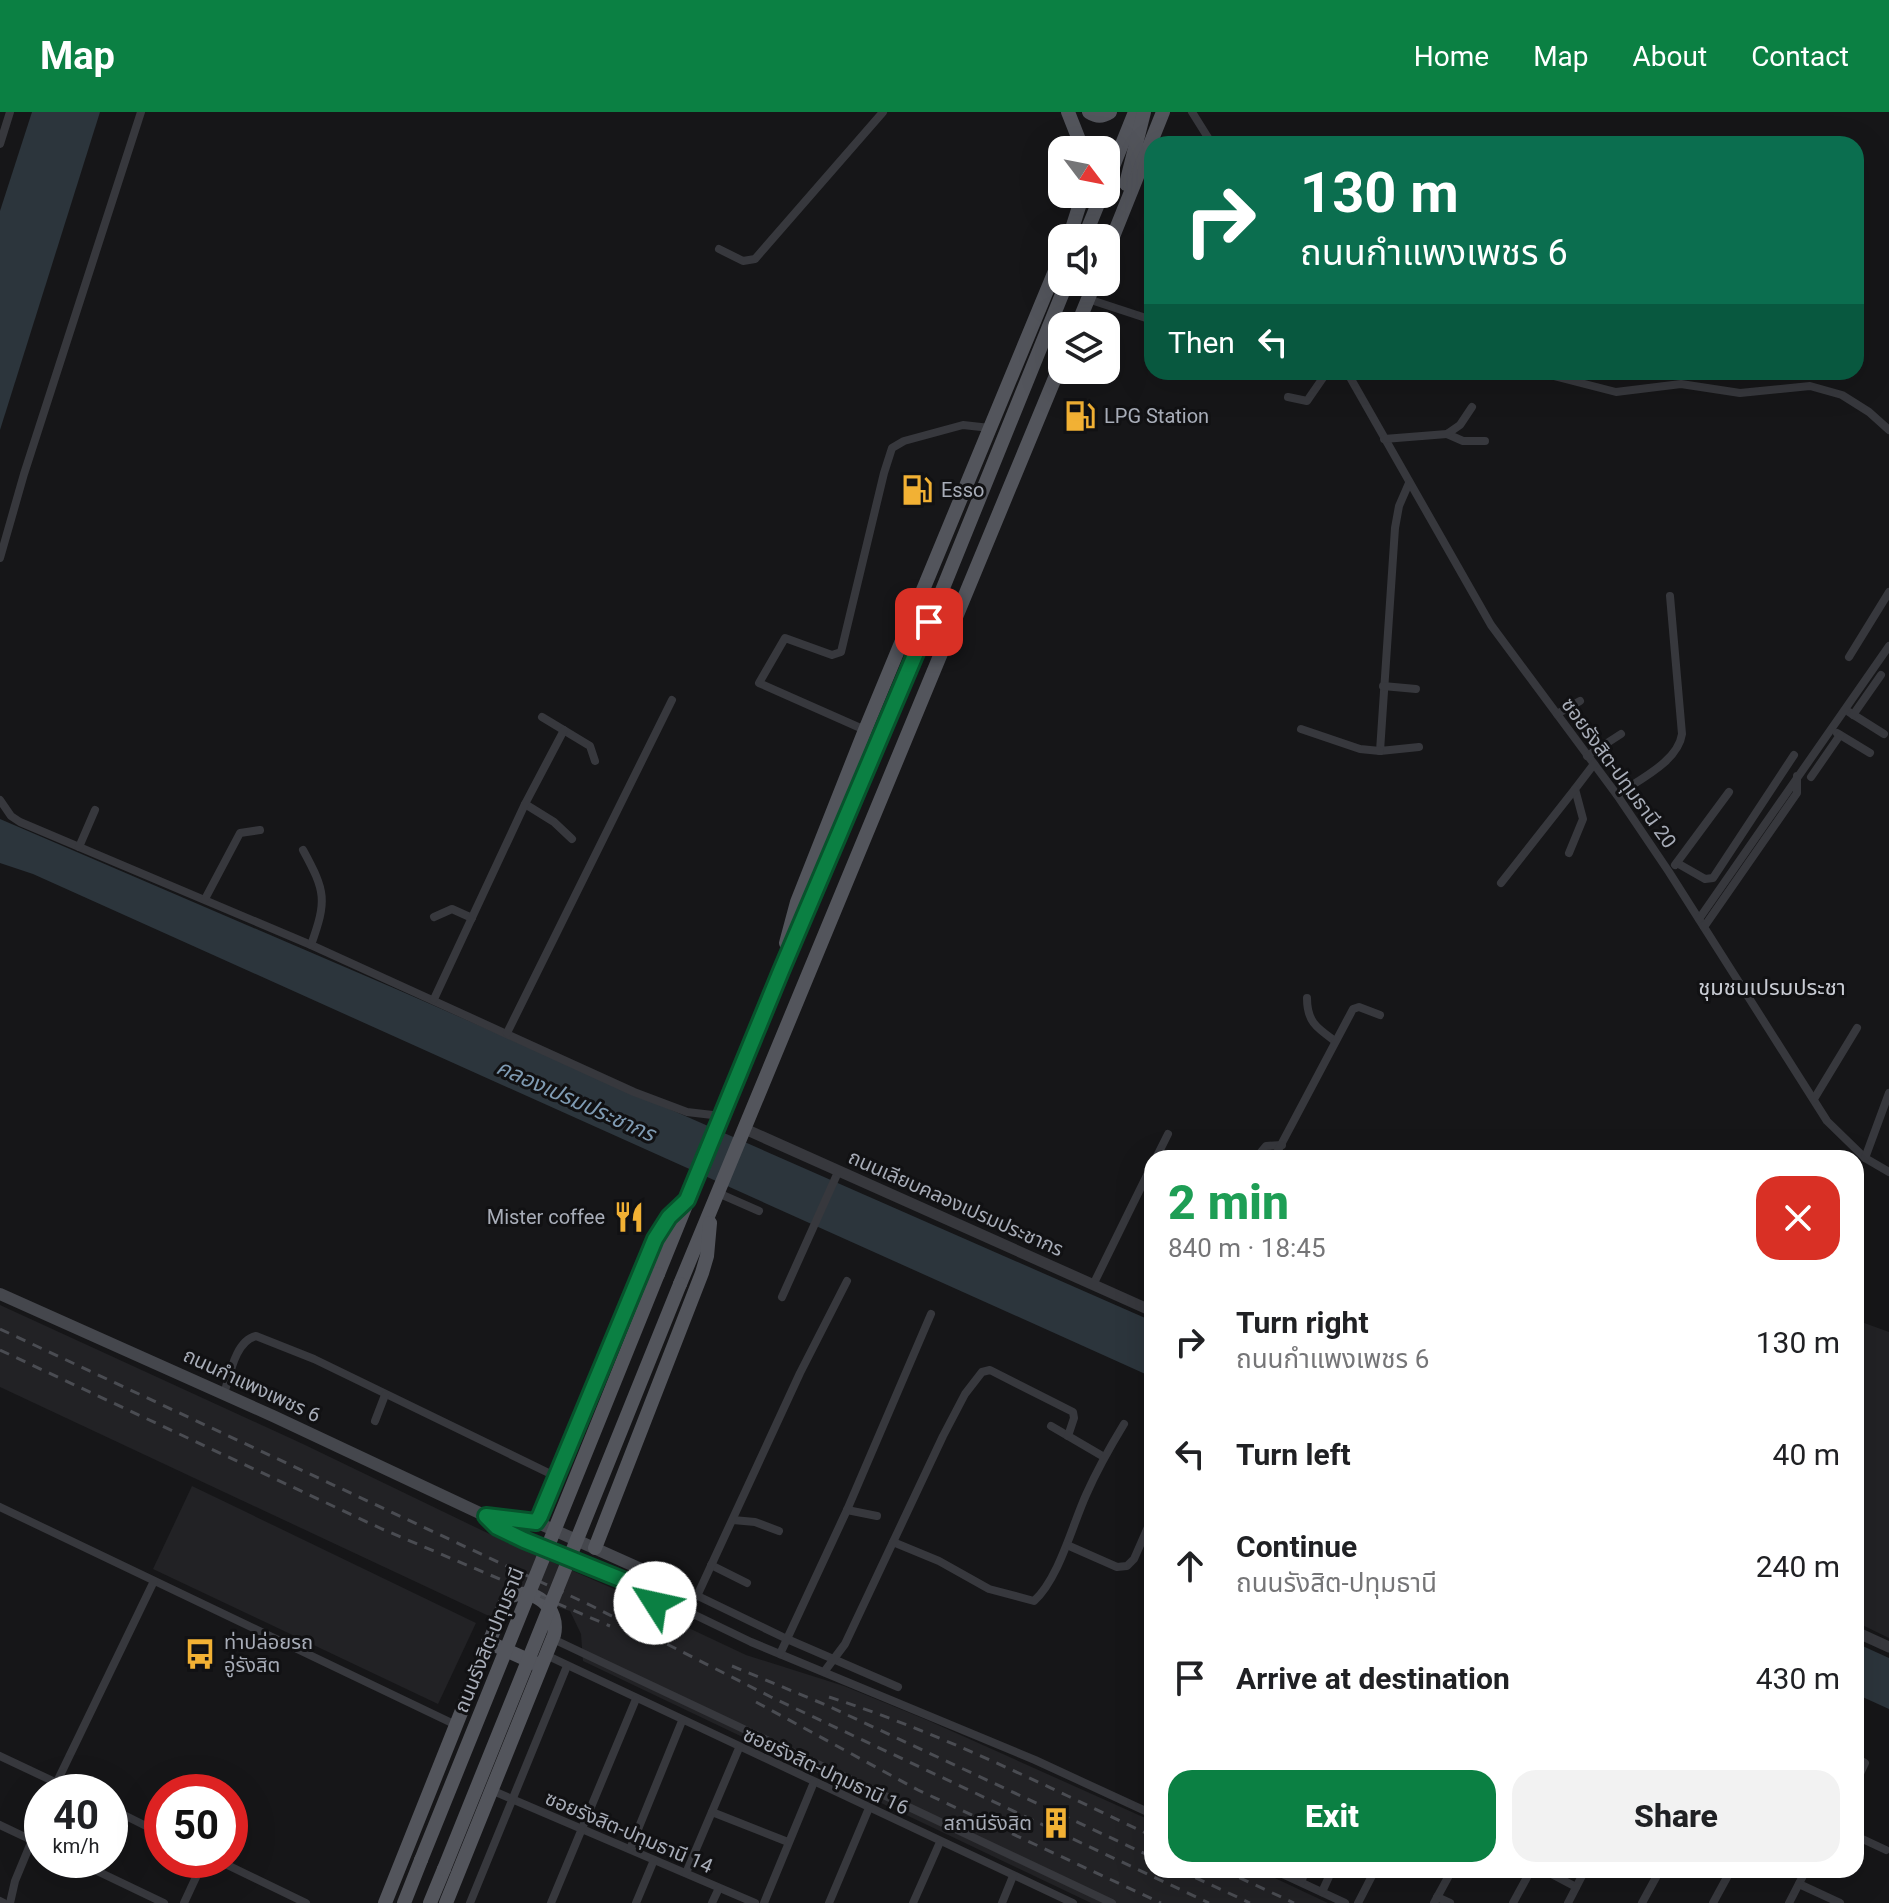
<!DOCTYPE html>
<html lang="en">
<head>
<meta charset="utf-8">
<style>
	:root { --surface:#fff; --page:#f2f2f2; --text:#202124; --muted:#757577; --accent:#0b8043 }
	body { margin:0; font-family:Roboto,"Noto Sans Thai",sans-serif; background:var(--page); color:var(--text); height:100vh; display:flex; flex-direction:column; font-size:30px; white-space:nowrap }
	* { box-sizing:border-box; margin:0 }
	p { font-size:26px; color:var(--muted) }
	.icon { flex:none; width:44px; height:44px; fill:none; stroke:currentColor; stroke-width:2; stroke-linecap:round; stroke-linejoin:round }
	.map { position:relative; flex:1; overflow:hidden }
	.panel { position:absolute; left:1144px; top:1038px; width:720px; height:728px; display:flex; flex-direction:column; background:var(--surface); border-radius:24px; box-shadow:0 8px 32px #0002 }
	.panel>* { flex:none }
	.banner { position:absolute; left:1144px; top:24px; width:720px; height:244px; border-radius:24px; box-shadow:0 8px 32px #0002; background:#0b6e4f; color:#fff; overflow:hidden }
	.needle { width:52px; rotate:122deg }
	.fabs { position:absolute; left:1048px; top:24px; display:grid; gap:16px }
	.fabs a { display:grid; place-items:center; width:72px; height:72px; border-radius:16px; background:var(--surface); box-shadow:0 8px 32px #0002; font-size:40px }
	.speed { position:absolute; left:24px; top:1662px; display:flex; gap:16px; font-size:40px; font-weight:700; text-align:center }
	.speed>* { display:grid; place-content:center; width:104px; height:104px; border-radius:50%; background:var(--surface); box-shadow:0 8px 32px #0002; line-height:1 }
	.speed small { font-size:20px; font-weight:400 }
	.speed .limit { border:12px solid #d22; background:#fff; color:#111 }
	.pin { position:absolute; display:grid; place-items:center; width:68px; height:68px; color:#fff; margin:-34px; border-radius:16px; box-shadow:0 4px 12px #0006 }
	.me { position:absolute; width:88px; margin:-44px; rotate:305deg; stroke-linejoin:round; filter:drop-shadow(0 0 6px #0008) }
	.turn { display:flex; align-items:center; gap:28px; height:168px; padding:0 24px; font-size:36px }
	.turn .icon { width:104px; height:104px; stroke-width:2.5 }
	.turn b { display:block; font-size:56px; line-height:68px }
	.then { display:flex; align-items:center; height:76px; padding:0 24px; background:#0003; gap:16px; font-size:30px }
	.round { display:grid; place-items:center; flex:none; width:84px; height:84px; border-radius:24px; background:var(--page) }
	.summary { display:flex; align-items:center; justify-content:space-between; height:136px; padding:0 24px }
	h1 { font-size:48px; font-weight:800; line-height:60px; color:#1e9e55 }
	.action { display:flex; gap:16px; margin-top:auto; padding:16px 24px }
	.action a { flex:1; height:92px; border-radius:24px; background:var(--accent); color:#fff; font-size:32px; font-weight:800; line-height:92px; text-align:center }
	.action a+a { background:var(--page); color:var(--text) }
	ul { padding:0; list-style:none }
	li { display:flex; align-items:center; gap:24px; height:112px; padding:0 24px }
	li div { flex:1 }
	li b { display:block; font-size:30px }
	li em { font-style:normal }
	header { display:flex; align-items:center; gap:48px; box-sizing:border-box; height:112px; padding:0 40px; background:var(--accent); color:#fff }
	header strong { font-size:38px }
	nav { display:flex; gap:44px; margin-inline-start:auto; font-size:28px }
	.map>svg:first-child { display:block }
	.built { fill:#222225 }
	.water { fill:#2c353c }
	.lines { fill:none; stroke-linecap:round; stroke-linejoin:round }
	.minor { stroke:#37383d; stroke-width:8 }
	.tertiary { stroke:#37383d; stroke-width:11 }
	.secondary { stroke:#45474d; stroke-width:12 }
	.primary { stroke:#53555c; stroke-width:14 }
	.rail { stroke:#4a4c52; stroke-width:3; stroke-dasharray:10 8; stroke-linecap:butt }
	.primary-bridge { stroke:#53555c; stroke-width:14 }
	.route-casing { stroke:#07532c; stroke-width:20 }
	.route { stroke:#0b8043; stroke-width:14 }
	.labels { text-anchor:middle; stroke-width:6; stroke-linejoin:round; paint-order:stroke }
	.poi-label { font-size:20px; fill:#a8adb8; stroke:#111113; text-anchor:start }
	.street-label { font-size:20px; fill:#a8adb8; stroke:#111113 }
	.neighbourhood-label { font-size:22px; fill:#c9ccd4; stroke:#111113 }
	.water-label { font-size:22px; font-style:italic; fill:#7f9bb3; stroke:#111113 }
</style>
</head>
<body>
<header>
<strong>Map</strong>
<nav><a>Home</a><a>Map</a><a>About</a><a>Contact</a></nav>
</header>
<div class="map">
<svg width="1889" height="1791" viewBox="0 0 1889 1791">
	<rect width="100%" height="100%" fill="#161618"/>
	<g class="built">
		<polygon points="0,1193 303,1332 504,1429 628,1483 644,1495 746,1543 844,1574 927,1608 1152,1709 1152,1758 1258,1758 1328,1791 1091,1791 583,1549 581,1522 570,1499 509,1480 491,1505 0,1275"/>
		<polygon points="1856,1208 1889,1220 1889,1526 1856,1510"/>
		<polygon points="192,1374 476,1511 438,1592 153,1457"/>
	</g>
	<g class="water">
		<polygon points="32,0 100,0 0,318 0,99"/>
		<polygon points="0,707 396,877 1152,1209 1152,1265 33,762 0,751"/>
		<polygon points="1856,1531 1889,1546 1889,1597 1856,1582"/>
	</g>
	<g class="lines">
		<g class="minor">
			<polyline points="1192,0 1212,32"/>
			<polyline points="0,32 10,0"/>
			<polyline points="719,137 743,149 755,147 883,0"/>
			<polyline points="1088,187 1152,208"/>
			<polyline points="1347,260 1491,513 1617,683 1669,760 1827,1009 1865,1046 1889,1060"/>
			<polyline points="1538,260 1616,280 1681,272 1740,281 1810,274 1842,283 1869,300 1889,318"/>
			<polyline points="1288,285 1307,289 1327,260"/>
			<polyline points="1447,322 1463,329 1485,329"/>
			<polyline points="1384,327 1447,322 1460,313 1472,295"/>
			<polyline points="1409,371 1399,394 1395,416 1380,639 1419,635"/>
			<polyline points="0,446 24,362 141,0"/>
			<polyline points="1849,545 1889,480"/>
			<polyline points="1383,574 1416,577"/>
			<polyline points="1849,600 1884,622"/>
			<polyline points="1557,602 1580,589"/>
			<polyline points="1853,603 1881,563"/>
			<polyline points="542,605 590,634 595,649"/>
			<polyline points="1301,617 1360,637 1380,639"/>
			<polyline points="865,618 759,571 785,526 832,543 841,540 884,361 892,336 904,329 963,313 990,316"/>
			<polyline points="1837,621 1870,641"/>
			<polyline points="1587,644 1621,622"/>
			<polyline points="1811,665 1840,623"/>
			<path d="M1617 683C1638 668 1678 650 1682 622L1670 484"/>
			<polyline points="0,688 11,704 20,710 311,833 634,980 687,1000 721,1004"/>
			<polyline points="525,692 554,710 572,727"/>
			<polyline points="79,735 95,698"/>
			<path d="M303 738C326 780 327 788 311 833"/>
			<polyline points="1569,741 1583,707 1575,677 1594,652"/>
			<polyline points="1677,751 1705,767 1713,766 1794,643"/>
			<polyline points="1675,753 1729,680"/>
			<polyline points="1501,771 1575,677"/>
			<polyline points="205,787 240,721 260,718"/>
			<polyline points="434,805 452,797 472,806"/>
			<polyline points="1699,807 1889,534"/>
			<polyline points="1704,815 1797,681 1797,664"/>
			<path d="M1307 886C1307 910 1317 916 1335 929"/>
			<polyline points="434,887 525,692 564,618"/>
			<polyline points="507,921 672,588"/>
			<polyline points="1814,987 1857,916"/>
			<polyline points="1156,1046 1168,1022"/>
			<polyline points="1256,1046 1266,1034 1282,1033"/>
			<polyline points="1274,1046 1353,897 1359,895 1380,903"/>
			<polyline points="1865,1046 1889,981"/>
			<polyline points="718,1081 759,1099"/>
			<polyline points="1093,1173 1152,1053"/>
			<polyline points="782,1185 839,1058"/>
			<path d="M224 1282C230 1263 235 1229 256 1224L314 1247 557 1365"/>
			<polyline points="375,1309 385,1283"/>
			<polyline points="1051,1314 1104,1345"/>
			<polyline points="0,1395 456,1613"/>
			<polyline points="847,1398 877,1404"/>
			<polyline points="733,1408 755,1410 779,1419"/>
			<path d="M893 1430 939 1449 989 1477 1034 1489C1059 1466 1072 1414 1086 1383 1097 1358 1110 1335 1124 1312"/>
			<polyline points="1067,1433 1117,1455 1127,1454 1134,1447 1152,1406"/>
			<polyline points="711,1453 747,1471"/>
			<polyline points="673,1472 787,1527 898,1575"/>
			<polyline points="697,1484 800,1261 847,1169"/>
			<polyline points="663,1495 693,1502 751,1530 1035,1648 1152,1702"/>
			<polyline points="553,1527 1112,1791"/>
			<polyline points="780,1542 847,1398 931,1202"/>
			<polyline points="546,1543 1073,1791"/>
			<polyline points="824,1560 845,1532 943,1324 965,1282 982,1260 990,1258 1073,1300 1074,1306 1068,1324"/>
			<polyline points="0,1644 76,1680"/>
			<polyline points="1856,1646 1865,1651 1856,1670"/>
			<polyline points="491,1678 755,1791"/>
			<polyline points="52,1680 154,1469"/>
			<polyline points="110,1696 162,1722"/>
			<polyline points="712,1700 788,1730"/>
			<polyline points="0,1713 42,1733"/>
			<polyline points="1856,1724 1886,1738"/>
			<polyline points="630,1737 682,1609"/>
			<polyline points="74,1748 164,1791"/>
			<polyline points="217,1748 306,1791"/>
			<polyline points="1274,1758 1345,1791"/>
			<polyline points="1544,1758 1576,1775"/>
			<polyline points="686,1761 739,1636"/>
			<polyline points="1301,1770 1306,1758"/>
			<polyline points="1799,1772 1840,1791"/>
			<polyline points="1322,1780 1332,1758"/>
			<polyline points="1437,1785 1450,1791"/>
			<polyline points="0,1789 4,1791"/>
			<polyline points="10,1791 15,1769 42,1704"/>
			<polyline points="184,1791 204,1748"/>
			<polyline points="470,1791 567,1554"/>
			<polyline points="551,1791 636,1587"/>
			<polyline points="636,1791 654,1748"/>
			<polyline points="712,1791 719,1776"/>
			<polyline points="764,1791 814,1670"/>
			<polyline points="829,1791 869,1696"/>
			<polyline points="913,1791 940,1730"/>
			<polyline points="1002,1791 1013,1764"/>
			<polyline points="1358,1791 1375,1758"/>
			<polyline points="1434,1791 1452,1758"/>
			<polyline points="1513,1791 1531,1758"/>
			<polyline points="1568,1791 1585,1758"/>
			<polyline points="1642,1791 1660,1758"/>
			<polyline points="1713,1791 1731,1758"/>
			<polyline points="1789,1791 1806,1758"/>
		</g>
		<g class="tertiary">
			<polyline points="745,1017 1152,1199"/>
			<polyline points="1856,1520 1889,1535"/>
		</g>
		<g class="secondary">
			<path d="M0 1182 273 1304 486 1404 536 1410 670 1470C678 1475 679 1483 673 1491L661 1494 655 1491 651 1480 658 1470 666 1469"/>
			<polyline points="486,1404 497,1415 645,1477 651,1484"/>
		</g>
		<g class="primary">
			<polyline points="1068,0 1083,38"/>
			<path d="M1089 0C1097 5 1102 5 1110 0"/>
			<polyline points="1106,72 1135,0"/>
			<polyline points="1126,72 1144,0"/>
			<polyline points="1069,126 1083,82"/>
			<polyline points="1084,126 1102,82"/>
			<polyline points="1106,142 1163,0"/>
			<polyline points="1077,214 1095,170"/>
			<polyline points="786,831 797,790 865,618 1062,142"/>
			<polyline points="658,1162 781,859 941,481 1067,170"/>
			<polyline points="680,1172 1062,249"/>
			<polyline points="536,1410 540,1404 655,1127 669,1105 685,1090"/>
			<polyline points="595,1436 702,1161 707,1144 710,1111"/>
			<polyline points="488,1530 539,1553"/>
			<path d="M385 1791 504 1493 509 1485C535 1473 560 1497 554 1523L446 1791"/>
			<polyline points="404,1791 421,1748"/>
			<polyline points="430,1791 444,1757"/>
		</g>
		<g class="rail">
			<polyline points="0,1217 592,1494 771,1585 1209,1791"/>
			<polyline points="0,1238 382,1417 610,1514"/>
			<polyline points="732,1554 826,1593 1152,1745"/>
			<path d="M829 1585C941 1621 1046 1674 1152 1724"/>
			<polyline points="756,1590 918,1678 1161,1791"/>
			<polyline points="1179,1758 1250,1791"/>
			<polyline points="1223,1758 1294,1791"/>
		</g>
		<g class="primary-bridge">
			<polyline points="421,1748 658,1162"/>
			<polyline points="444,1757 680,1172"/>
		</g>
	</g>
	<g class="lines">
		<defs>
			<polyline id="route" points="655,1491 645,1477 524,1428 497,1415 486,1404 536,1410 540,1404 655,1127 669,1105 687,1088 781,859 929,510"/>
		</defs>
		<use href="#route" class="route-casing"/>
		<use href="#route" class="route"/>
	</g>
	<defs>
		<symbol id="fuel-bare" viewBox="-9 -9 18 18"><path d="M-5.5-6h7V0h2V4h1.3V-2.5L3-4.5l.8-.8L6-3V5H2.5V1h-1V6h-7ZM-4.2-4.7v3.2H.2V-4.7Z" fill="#f2b134" stroke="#111113" stroke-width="2.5" paint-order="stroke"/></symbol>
		<symbol id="restaurant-bare" viewBox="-9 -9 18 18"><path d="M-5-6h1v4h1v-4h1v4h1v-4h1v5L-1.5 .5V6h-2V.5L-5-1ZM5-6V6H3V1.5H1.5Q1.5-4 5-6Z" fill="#f2b134" stroke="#111113" stroke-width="2.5" paint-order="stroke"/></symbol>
		<symbol id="bus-bare" viewBox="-9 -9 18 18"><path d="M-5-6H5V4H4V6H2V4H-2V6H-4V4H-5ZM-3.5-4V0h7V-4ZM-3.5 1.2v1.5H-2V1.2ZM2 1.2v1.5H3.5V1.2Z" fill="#f2b134" stroke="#111113" stroke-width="2.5" paint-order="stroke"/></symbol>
		<symbol id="building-bare" viewBox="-9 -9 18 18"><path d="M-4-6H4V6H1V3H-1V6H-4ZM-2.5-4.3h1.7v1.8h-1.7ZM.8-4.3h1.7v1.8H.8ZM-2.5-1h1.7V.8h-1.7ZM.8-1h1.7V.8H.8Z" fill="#f2b134" stroke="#111113" stroke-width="2.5" paint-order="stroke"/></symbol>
	</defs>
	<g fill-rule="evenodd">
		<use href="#fuel-bare" x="1058" y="282" width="44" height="44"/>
		<use href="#fuel-bare" x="895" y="356" width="44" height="44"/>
		<use href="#restaurant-bare" x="607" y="1083" width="44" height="44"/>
		<use href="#bus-bare" x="178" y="1520" width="44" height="44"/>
		<use href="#building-bare" x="1034" y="1689" width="44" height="44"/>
	</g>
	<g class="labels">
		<g class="poi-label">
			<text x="1104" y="311">LPG Station</text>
			<text x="941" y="385">Esso</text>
			<text x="605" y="1112" text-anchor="end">Mister coffee</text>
			<text x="224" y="1537">ท่าปล่อยรถ<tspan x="224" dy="23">อู่รังสิต</tspan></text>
			<text x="1032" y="1718" text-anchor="end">สถานีรังสิต</text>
		</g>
		<g class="street-label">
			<text transform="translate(1619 661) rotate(54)" y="7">ซอยรังสิต-ปทุมธานี 20</text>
			<text transform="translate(956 1091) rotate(24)" y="7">ถนนเลียบคลองเปรมประชากร</text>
			<text transform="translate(252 1273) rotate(25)" y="7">ถนนกำแพงเพชร 6</text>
			<text transform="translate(489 1528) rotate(-68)" y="7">ถนนรังสิต-ปทุมธานี</text>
			<text transform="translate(826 1659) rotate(25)" y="7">ซอยรังสิต-ปทุมธานี 16</text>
			<text transform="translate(629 1720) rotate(23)" y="7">ซอยรังสิต-ปทุมธานี 14</text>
		</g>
		<g class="neighbourhood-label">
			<text x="1772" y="883">ชุมชนเปรมประชา</text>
		</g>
		<g class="water-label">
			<text transform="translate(576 988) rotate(24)" y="8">คลองเปรมประชากร</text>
		</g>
	</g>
</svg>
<div class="fabs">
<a><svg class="needle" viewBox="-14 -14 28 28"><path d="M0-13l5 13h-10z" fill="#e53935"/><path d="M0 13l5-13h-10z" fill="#757577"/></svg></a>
<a><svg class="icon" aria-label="sound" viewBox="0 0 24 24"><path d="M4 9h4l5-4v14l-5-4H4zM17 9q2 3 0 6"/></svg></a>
<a><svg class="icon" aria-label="layers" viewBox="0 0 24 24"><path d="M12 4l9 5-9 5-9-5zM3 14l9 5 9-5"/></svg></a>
</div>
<div class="speed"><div>40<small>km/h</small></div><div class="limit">50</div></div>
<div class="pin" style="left:929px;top:510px;background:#d93025"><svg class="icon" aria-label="arrive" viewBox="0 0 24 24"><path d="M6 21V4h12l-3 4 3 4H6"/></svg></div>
<svg class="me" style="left:655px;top:1491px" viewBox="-20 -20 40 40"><circle r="19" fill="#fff"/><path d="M0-13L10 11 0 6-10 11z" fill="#0b8043"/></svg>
<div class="banner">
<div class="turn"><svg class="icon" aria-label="right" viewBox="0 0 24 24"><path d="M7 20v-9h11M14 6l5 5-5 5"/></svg><div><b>130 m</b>ถนนกำแพงเพชร 6</div></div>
<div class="then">Then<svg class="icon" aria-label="left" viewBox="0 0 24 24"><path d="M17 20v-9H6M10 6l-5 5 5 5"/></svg></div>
</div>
<section class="panel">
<div class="summary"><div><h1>2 min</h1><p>840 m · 18:45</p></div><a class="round" style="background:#d93025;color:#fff"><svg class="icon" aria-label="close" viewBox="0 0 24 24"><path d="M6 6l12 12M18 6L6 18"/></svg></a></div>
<ul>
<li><svg class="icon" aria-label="right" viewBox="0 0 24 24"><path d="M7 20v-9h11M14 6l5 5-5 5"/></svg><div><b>Turn right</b><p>ถนนกำแพงเพชร 6</p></div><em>130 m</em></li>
<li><svg class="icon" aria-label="left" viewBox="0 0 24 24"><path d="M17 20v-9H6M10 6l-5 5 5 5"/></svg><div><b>Turn left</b></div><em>40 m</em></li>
<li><svg class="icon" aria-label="ahead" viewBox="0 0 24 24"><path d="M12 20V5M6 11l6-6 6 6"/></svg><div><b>Continue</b><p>ถนนรังสิต-ปทุมธานี</p></div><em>240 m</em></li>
<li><svg class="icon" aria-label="arrive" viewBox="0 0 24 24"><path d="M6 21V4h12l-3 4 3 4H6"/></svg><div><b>Arrive at destination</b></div><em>430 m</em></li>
</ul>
<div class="action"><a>Exit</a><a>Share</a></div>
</section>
</div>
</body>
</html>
